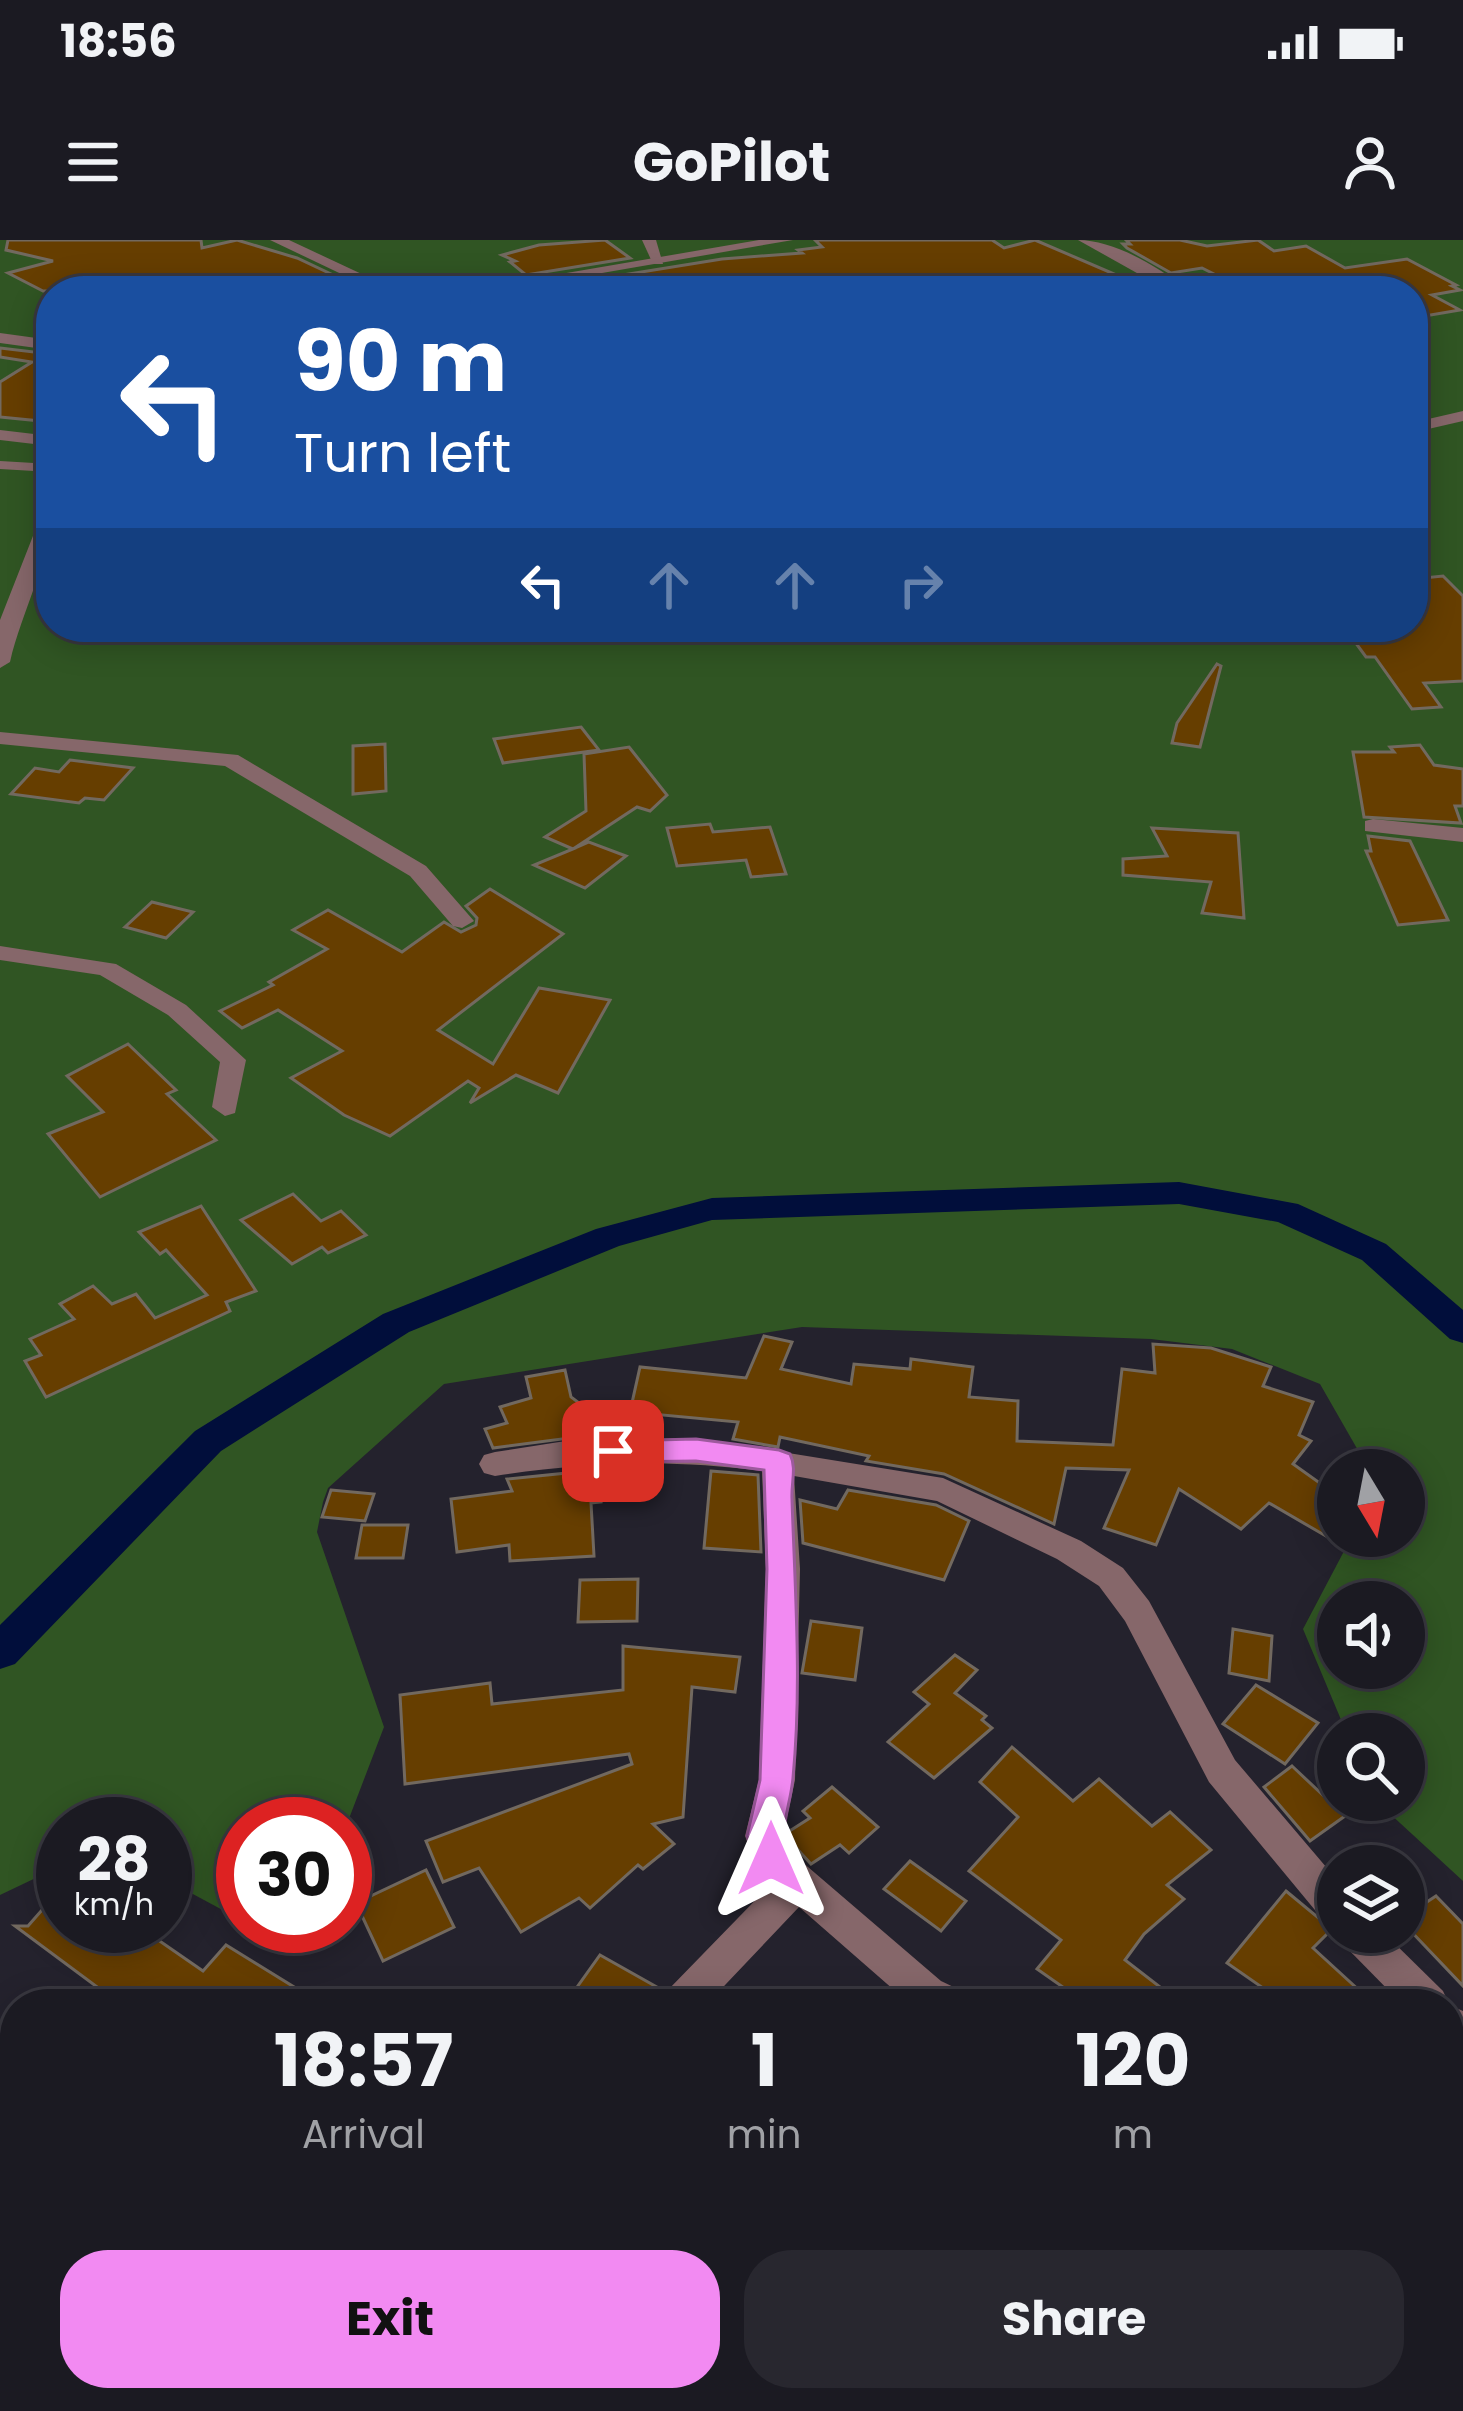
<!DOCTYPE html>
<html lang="en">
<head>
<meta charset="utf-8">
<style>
	:root { --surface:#1b1a22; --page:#28272f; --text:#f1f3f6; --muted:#a0a1a5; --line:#393840; --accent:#f28af2 }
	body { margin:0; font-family:Poppins,sans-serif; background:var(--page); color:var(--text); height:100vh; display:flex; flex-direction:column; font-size:45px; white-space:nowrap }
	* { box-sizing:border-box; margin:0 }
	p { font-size:39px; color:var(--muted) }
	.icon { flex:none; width:66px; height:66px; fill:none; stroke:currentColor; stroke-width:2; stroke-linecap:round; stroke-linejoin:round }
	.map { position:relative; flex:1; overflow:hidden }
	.drawer { position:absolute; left:0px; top:1749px; width:1464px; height:423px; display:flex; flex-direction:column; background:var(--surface); border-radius:48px 48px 0 0; box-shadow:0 6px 30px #0003,0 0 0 3px var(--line) }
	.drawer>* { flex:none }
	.banner { position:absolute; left:36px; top:36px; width:1392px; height:366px; border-radius:48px; box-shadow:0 6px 30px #0003,0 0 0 3px var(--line); background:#1a4fa0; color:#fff; overflow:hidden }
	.needle { width:78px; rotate:170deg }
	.controls { position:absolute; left:1317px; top:1209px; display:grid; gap:24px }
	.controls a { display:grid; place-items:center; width:108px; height:108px; border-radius:50%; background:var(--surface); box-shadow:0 6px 30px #0003,0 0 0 3px var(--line); font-size:60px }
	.speed { position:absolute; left:36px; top:1557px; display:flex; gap:24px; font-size:60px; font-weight:700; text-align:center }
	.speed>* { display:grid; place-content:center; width:156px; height:156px; border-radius:50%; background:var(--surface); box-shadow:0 6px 30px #0003,0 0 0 3px var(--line); line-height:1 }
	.speed small { font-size:30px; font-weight:400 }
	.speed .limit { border:18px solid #d22; background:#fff; color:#111 }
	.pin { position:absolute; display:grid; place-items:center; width:102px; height:102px; color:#fff; margin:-51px; border-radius:24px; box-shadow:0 6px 18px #0006 }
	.me { position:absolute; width:132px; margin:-66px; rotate:0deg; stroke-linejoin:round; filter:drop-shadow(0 0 9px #0008) }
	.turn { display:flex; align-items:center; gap:42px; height:252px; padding:0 60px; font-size:54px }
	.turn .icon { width:156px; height:156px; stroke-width:2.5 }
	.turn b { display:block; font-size:84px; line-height:102px }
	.lanes { display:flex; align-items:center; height:114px; padding:0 60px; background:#0003; justify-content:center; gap:60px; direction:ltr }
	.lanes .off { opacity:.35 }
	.eta { display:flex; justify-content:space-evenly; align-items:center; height:204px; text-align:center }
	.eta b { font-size:72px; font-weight:700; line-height:84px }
	.button { display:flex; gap:24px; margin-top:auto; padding:24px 60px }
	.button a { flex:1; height:138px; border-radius:48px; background:var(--accent); color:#111; font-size:48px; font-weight:700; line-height:138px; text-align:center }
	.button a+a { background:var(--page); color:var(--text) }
	.status { display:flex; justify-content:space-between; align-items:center; height:84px; padding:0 60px; background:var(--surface); direction:ltr }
	.status svg { height:33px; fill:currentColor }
	header { display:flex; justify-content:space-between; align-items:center; height:156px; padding:0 60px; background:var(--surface); font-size:54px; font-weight:700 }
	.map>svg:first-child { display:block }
	.forest { fill:#305523; fill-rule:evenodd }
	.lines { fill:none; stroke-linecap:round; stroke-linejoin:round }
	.canal { fill:#010e3b; fill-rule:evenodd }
	.building { fill:#663e00; stroke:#72695f; stroke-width:3 }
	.service { fill:#86676a; fill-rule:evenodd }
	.minor { fill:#86676a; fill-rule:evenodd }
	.tertiary { fill:#86676a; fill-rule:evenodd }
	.route { fill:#f28af2; stroke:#9d5a9d; stroke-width:3 }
</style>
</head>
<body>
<div class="status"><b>18:56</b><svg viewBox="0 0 49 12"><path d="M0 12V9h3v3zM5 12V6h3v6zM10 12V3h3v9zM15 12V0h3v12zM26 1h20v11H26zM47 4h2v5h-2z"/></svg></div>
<header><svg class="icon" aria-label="menu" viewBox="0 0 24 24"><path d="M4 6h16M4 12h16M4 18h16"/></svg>GoPilot<svg class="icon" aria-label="person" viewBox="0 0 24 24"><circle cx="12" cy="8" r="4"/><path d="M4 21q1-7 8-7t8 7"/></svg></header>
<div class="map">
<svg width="1463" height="2171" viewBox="0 0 1463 2171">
	<rect width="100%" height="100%" fill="#24222d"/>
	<path class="forest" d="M0 0H1463V1641L1375 1560H1404V1494H1347L1303 1389 1352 1296H1404V1230H1361L1359 1212 1320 1144 1232 1109 1151 1099 802 1087 444 1144 328 1248 323 1262 317 1292 384 1487 345 1589V1584H243V1681L165 1639V1584H63V1625L0 1655ZM51 51H1413V387H51ZM1338 1362H1404V1428H1338Z"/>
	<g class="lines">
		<polygon class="canal" points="1179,942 1298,964 1386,1004 1463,1070 1463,1103 1450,1099 1362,1020 1278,982 1179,964 712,980 619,1006 409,1092 221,1211 15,1424 0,1429 0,1385 195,1191 383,1074 596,989 712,958"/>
	</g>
	<g class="building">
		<polygon points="8,0 201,0 202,8 237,0 297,18 367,51 43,51 8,33 53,21 6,10"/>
		<polygon points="605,0 630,18 526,35 510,22 515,21 502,15 539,5"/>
		<polygon points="815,0 992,0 1004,8 1035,0 1128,40 1071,50 1058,42 970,51 933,51 927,44 886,48 878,40 863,38 773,45 779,51 542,48 722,19 802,13 798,10 822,7"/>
		<polygon points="1126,0 1180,0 1207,6 1258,0 1274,11 1306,6 1345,28 1407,19 1456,45 1452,46 1460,50 1432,55 1460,70 1413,78 1413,51 1248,51 1202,28 1171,33 1127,8 1123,4 1130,4"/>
		<polygon points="0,108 51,114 51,182 0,177 0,142 32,122 0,117"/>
		<polygon points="1443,336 1463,356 1463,441 1424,443 1441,467 1412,469 1375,417 1366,417 1344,387 1413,387 1413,339"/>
		<polygon points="1217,424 1221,426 1200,507 1172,503 1177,483"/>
		<polygon points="581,487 599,510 503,523 494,499"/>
		<polygon points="385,504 386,551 353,554 353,506"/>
		<polygon points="1420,505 1434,525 1463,529 1463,566 1455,566 1461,583 1364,577 1353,512 1394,512 1390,507"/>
		<polygon points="629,507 667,555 650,571 637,567 573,609 589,602 626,616 585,648 534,625 573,609 545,597 586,571 584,514"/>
		<polygon points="70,520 133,528 104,560 85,558 79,563 11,554 35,528 59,532"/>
		<polygon points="710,584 713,592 770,587 786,634 751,637 746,620 677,626 667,588"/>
		<polygon points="1152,588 1238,593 1244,678 1202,673 1211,642 1123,635 1123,619 1167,616"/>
		<polygon points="1368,596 1410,601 1448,680 1398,685 1366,611 1371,611"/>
		<polygon points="490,649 563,694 438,790 493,824 539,748 610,760 558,853 516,835 470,863 479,848 468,841 390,896 344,875 291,838 342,811 278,770 242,788 220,771 273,745 269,742 327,709 293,690 328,670 402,712 444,682 461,692 476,685 477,678 466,666"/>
		<polygon points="152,662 193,672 166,698 125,687"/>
		<polygon points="128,804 176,850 167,854 216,900 100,957 48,894 103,872 67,836"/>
		<polygon points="293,954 321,981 341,971 366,995 328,1013 322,1007 292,1024 241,980"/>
		<polygon points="201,966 256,1051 226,1062 230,1071 46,1157 25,1121 41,1115 30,1099 74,1079 60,1064 93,1046 112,1064 136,1054 155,1078 207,1055 166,1010 160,1014 139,992"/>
		<polygon points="764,1096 792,1102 781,1129 851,1144 854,1124 910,1129 911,1119 973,1127 969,1157 1018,1161 1017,1201 1113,1205 1122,1129 1155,1133 1153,1104 1211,1108 1271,1127 1263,1146 1313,1162 1299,1195 1311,1201 1293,1224 1338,1256 1338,1303 1269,1263 1241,1289 1179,1249 1156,1305 1104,1288 1129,1230 1066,1228 1054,1284 944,1234 866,1221 869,1216 780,1197 778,1207 733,1199 738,1182 630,1172 640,1127 746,1138"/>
		<polygon points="565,1130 571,1157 591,1172 593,1195 493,1208 485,1189 507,1183 500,1167 531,1158 526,1137"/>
		<polygon points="597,1230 601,1262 591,1263 594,1316 510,1321 509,1305 457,1312 451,1259 512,1251 507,1239"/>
		<polygon points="711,1231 758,1235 761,1312 704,1308"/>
		<polygon points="331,1250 374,1254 365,1281 322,1277"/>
		<polygon points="848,1250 936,1265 969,1281 944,1340 803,1303 800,1260 837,1269"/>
		<polygon points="362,1285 408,1285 403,1318 356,1318"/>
		<polygon points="638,1339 637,1381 578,1382 580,1340"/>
		<polygon points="811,1381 862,1388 855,1440 802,1433"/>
		<polygon points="1233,1389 1272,1396 1269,1441 1229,1433"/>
		<polygon points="623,1406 740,1417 735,1452 692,1447 683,1577 653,1584 674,1604 643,1629 638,1625 590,1668 579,1658 521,1692 479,1628 443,1642 426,1601 632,1524 629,1514 405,1544 400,1455 490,1443 492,1464 623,1450"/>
		<polygon points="955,1415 977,1430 955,1453 986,1476 982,1480 992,1488 934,1538 888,1502 929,1464 914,1452"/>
		<polygon points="1256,1445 1318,1483 1285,1524 1223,1484"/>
		<polygon points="1012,1507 1073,1561 1099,1539 1152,1586 1170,1572 1211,1610 1167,1645 1184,1659 1144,1694 1125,1720 1182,1764 1087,1764 1037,1729 1061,1700 969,1631 1018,1577 980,1542"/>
		<polygon points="1292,1526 1345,1576 1310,1601 1264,1547"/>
		<polygon points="832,1547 878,1587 849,1613 840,1605 811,1624 789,1600 788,1592 810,1578 803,1571"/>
		<polygon points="910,1621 966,1661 941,1691 884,1649"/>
		<polygon points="426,1630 454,1687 383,1721 356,1663"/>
		<polygon points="63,1646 63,1686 138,1686 203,1731 226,1705 294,1747 281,1764 120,1764 15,1686 28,1686"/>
		<polygon points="1286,1651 1332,1689 1313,1708 1374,1764 1286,1764 1227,1723"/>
		<polygon points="1436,1656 1463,1684 1463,1746 1404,1684 1404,1677"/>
		<polygon points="600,1715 662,1750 657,1764 565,1764"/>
	</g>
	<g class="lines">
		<polygon class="service" points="0,221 51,224 51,232 0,229"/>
		<g class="minor">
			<polygon points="270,0 289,0 398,51 377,51"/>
			<polygon points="642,0 656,0 663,24 653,24"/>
			<path d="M1078 0C1113 0 1161 27 1187 51H1169Z"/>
			<polygon points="0,93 51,100 51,110 0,103"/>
			<polygon points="1463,171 1463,181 1424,190 1413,187 1413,177 1424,180"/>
			<polygon points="0,190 51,196 51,206 0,200"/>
			<polygon points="0,492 238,515 426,626 474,681 462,688 453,686 410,636 225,526 0,504"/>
			<polygon points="1373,579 1463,588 1463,602 1365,591 1365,581"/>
			<polygon points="0,706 116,724 186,765 246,820 235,873 225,876 212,867 220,822 168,775 100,735 0,720"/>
			<path d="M696 1198 943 1238 1081 1301 1123 1328 1149 1361 1235 1520 1338 1641V1686L1324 1681 1209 1542 1125 1381 1099 1346 1057 1319 937 1261 794 1236 800 1329 795 1540 783 1596 787 1609 941 1741 962 1751 968 1764H910L799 1667 707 1764H661L667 1751 772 1643 758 1631 745 1596 759 1540 766 1329 762 1231C672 1219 585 1222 495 1236L484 1233 479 1224 484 1215 495 1212 572 1200Z"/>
			<polygon points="1338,1692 1383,1692 1443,1751 1449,1764 1402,1764 1343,1704"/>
			<polygon points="1449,1765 1463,1771 1463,1817 1449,1812"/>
			<polygon points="1366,2157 1424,2157 1430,2171 1372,2171"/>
		</g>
		<g class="tertiary">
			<polygon points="759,0 793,0 498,51 462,51"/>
			<path d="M51 267C51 321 22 370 10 422L0 428V380L42 273Z"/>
		</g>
	</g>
	<path class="route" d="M696 1199 779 1210 790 1214C797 1228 791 1243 792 1259 795 1351 802 1445 793 1538 790 1569 778 1588 788 1619L783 1630 771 1634 759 1630 747 1596 760 1540 767 1329 764 1230 696 1221 613 1222 599 1211 613 1201Z"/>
</svg>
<div class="controls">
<a><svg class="needle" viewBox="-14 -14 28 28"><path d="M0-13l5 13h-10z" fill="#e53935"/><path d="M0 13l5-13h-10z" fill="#a0a1a5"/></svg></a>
<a><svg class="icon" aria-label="sound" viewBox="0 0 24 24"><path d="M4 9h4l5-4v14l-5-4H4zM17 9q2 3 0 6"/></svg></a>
<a><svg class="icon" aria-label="search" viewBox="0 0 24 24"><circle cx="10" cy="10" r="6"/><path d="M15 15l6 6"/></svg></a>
<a><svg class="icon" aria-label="layers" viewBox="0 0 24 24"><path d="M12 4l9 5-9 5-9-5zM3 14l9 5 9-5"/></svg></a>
</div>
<div class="speed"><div>28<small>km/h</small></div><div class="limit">30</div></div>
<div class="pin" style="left:613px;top:1211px;background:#d93025"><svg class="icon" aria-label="arrive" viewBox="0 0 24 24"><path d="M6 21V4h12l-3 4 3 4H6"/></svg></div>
<svg class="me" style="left:771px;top:1619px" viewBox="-20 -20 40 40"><path d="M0-17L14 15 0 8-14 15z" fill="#f28af2" stroke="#fff" stroke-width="4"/></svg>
<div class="banner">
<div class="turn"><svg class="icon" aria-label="left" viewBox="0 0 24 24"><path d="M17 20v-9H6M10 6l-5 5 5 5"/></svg><div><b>90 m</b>Turn left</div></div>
<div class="lanes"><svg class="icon" aria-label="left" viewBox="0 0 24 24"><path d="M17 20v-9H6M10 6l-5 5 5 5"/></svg><svg class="icon off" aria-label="ahead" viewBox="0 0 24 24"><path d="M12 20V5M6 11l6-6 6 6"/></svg><svg class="icon off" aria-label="ahead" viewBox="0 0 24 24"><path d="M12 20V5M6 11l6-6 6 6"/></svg><svg class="icon off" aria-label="right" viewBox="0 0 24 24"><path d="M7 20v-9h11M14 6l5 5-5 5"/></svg></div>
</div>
<section class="drawer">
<div class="eta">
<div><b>18:57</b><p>Arrival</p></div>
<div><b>1</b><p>min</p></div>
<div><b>120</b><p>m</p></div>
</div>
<div class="button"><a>Exit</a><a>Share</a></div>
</section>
</div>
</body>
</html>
